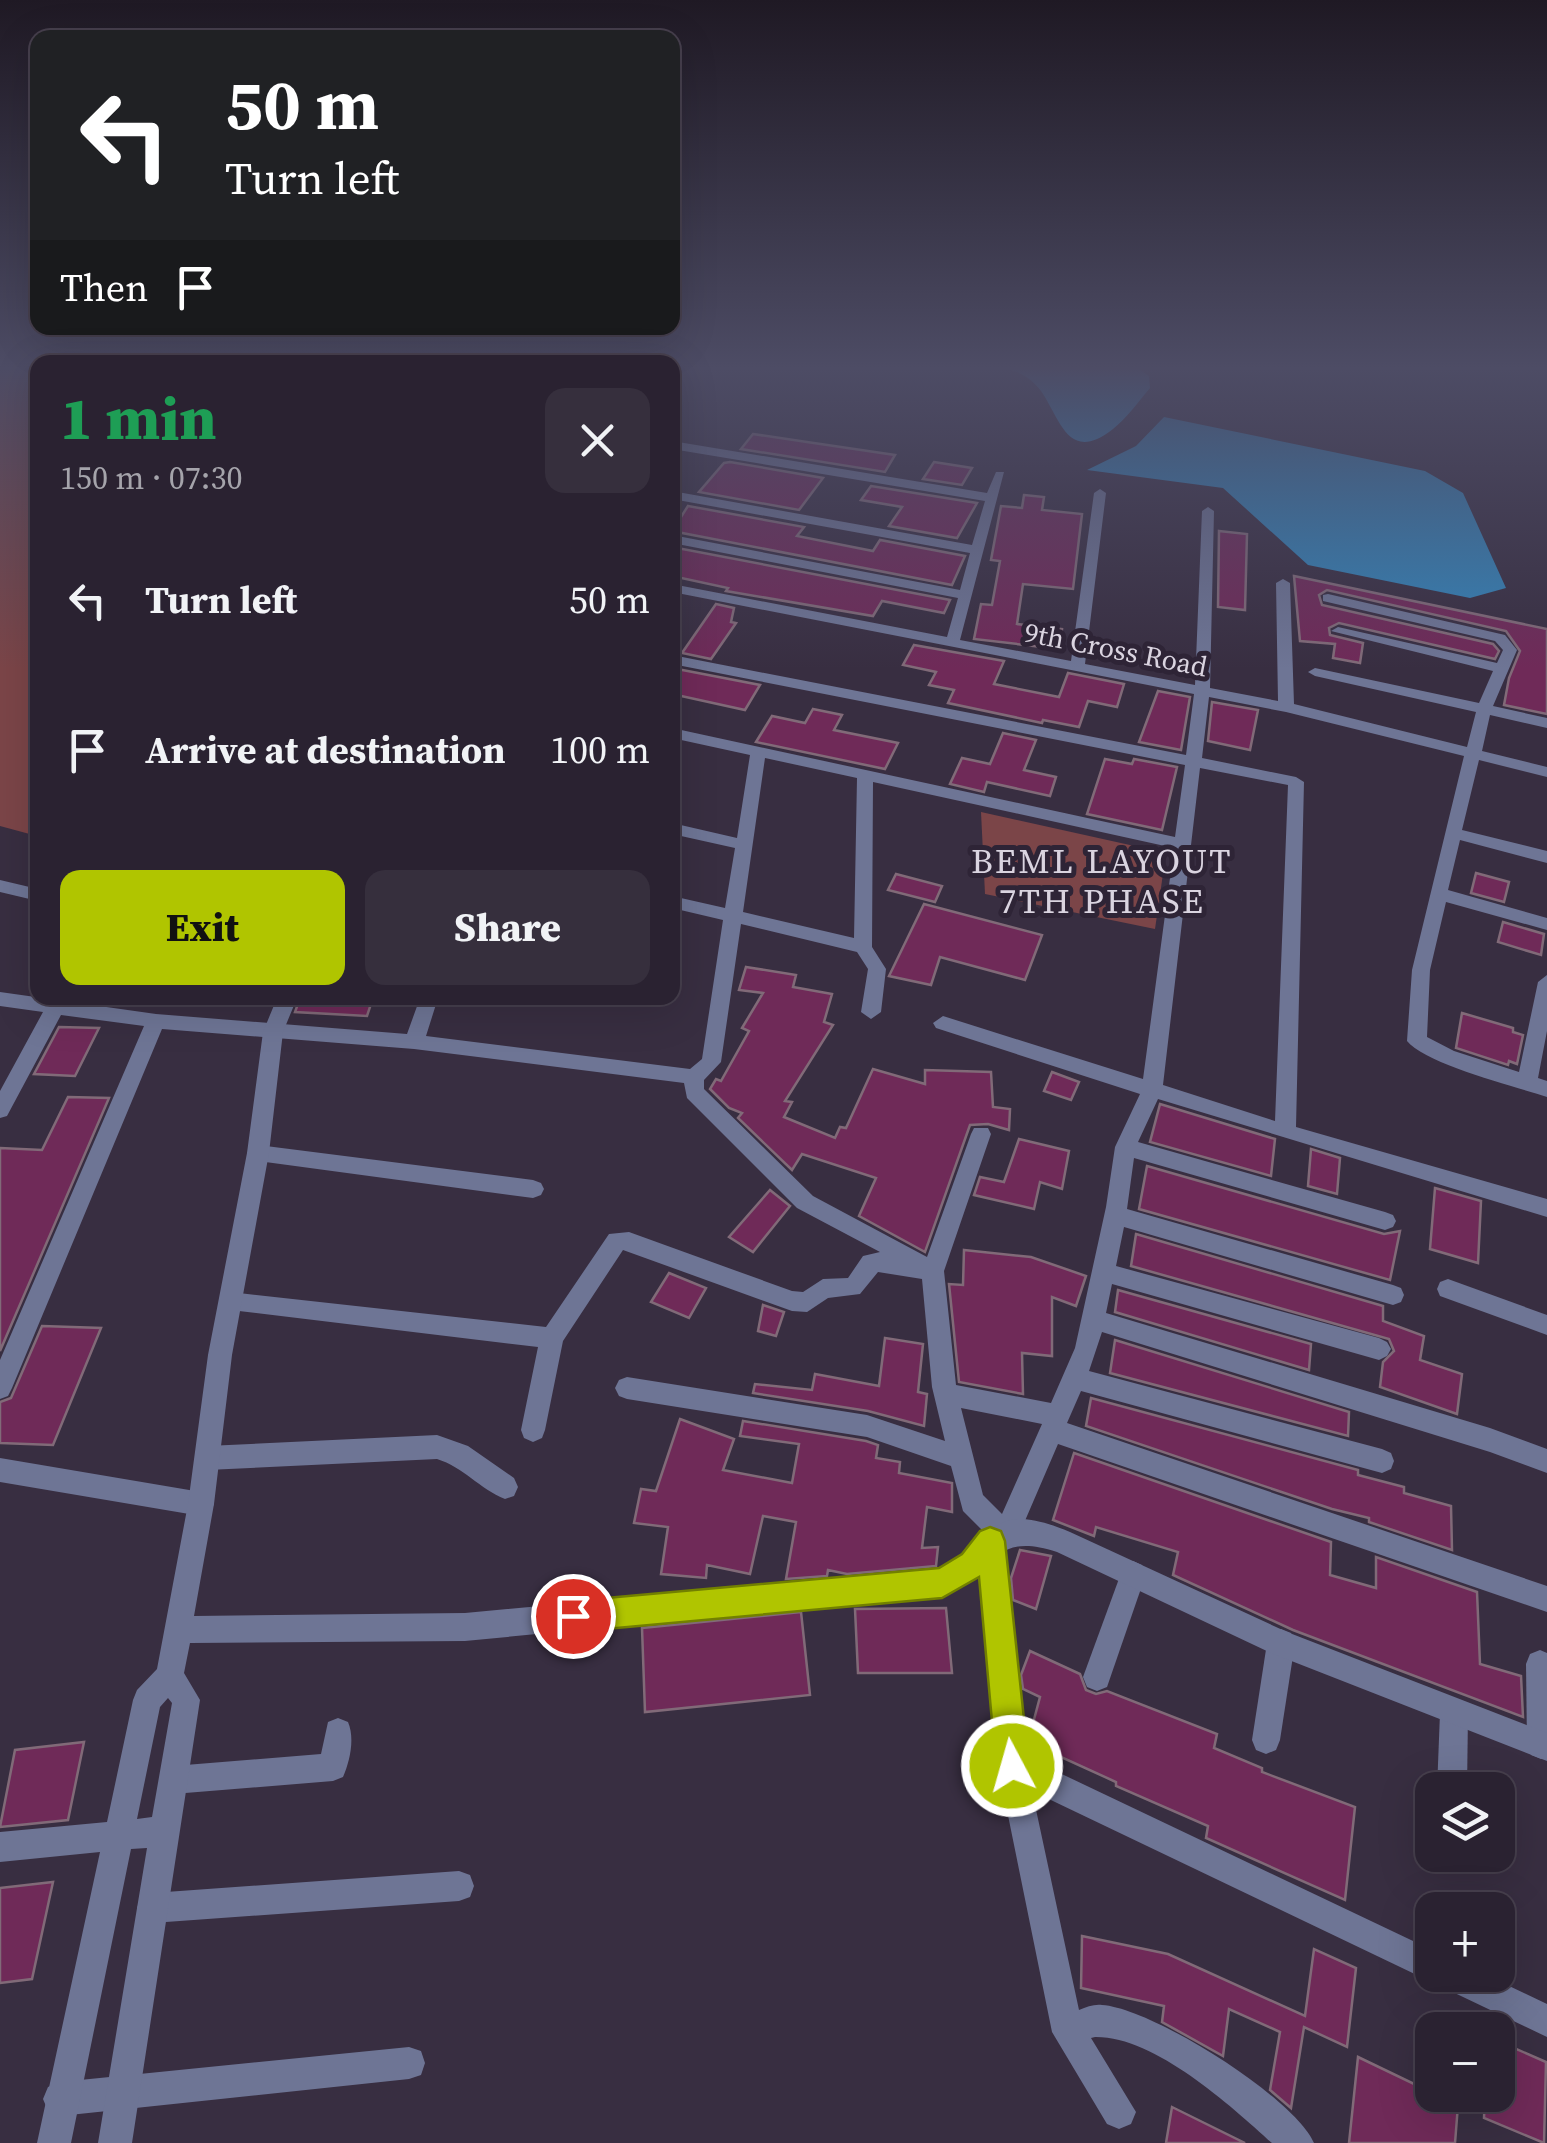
<!DOCTYPE html>
<html lang="en">
<head>
<meta charset="utf-8">
<style>
	:root { --surface:#2a2231; --page:#362f3d; --text:#f1f3f6; --muted:#a5a4ab; --line:#463f4d; --accent:#b0c500 }
	body { margin:0; font-family:"Source Serif 4",serif; background:var(--page); color:var(--text); height:100vh; display:flex; flex-direction:column; font-size:38px; white-space:nowrap }
	* { box-sizing:border-box; margin:0 }
	p { font-size:32px; color:var(--muted) }
	.icon { flex:none; width:55px; height:55px; fill:none; stroke:currentColor; stroke-width:2; stroke-linecap:round; stroke-linejoin:round }
	.map { position:relative; flex:1; overflow:hidden }
	.drawer { position:absolute; left:30px; top:355px; width:650px; height:650px; display:flex; flex-direction:column; background:var(--surface); border-radius:20px; box-shadow:0 10px 40px #0002,0 0 0 2px var(--line) }
	.drawer>* { flex:none }
	.banner { position:absolute; left:30px; top:30px; width:650px; height:305px; border-radius:20px; box-shadow:0 10px 40px #0002,0 0 0 2px var(--line); background:#202124; color:#fff; overflow:hidden }
	.tools { position:absolute; left:1415px; top:1772px; display:grid; gap:20px }
	.tools a { display:grid; place-items:center; width:100px; height:100px; border-radius:20px; background:var(--surface); box-shadow:0 10px 40px #0002,0 0 0 2px var(--line); font-size:50px }
	.pin { position:absolute; display:grid; place-items:center; width:85px; height:85px; color:#fff; margin:-42px; border:5px solid #fff; border-radius:50%; box-shadow:0 2px 10px #0007 }
	.me { position:absolute; width:110px; margin:-55px; rotate:354deg; stroke-linejoin:round; filter:drop-shadow(0 0 8px #0008) }
	.turn { display:flex; align-items:center; gap:35px; height:210px; padding:0 30px; font-size:45px }
	.turn .icon { width:130px; height:130px; stroke-width:2.5 }
	.turn b { display:block; font-size:70px; line-height:85px }
	.then { display:flex; align-items:center; height:95px; padding:0 30px; background:#0003; gap:20px; font-size:38px }
	.round { display:grid; place-items:center; flex:none; width:105px; height:105px; border-radius:20px; background:var(--page) }
	.summary { display:flex; align-items:center; justify-content:space-between; height:170px; padding:0 30px }
	h1 { font-size:60px; font-weight:800; line-height:75px; color:#1e9e55 }
	.primary-button { display:flex; gap:20px; margin-top:auto; padding:20px 30px }
	.primary-button a { flex:1; height:115px; border-radius:20px; background:var(--accent); color:#111; font-size:40px; font-weight:800; line-height:115px; text-align:center }
	.primary-button a+a { background:var(--page); color:var(--text) }
	ul { padding:0; list-style:none }
	li { display:flex; align-items:center; gap:30px; height:150px; padding:0 30px }
	li div { flex:1 }
	li b { display:block; font-size:38px }
	li em { font-style:normal }
	.map>svg:first-child { display:block }
	.green { fill:#7b4548 }
	.water { fill:#3484ba }
	.building { fill:#6f2a58; stroke:#816a78; stroke-width:2.5 }
	.lines { fill:none; stroke-linecap:round; stroke-linejoin:round }
	.minor { fill:#6e7595; fill-rule:evenodd }
	.tertiary { fill:#6e7595; fill-rule:evenodd }
	.route { fill:#b0c500; stroke:#728000; stroke-width:2.5 }
	.labels { text-anchor:middle; stroke-width:10; stroke-linejoin:round; paint-order:stroke }
	.far-street-label { font-size:28px; fill:#dad4e0; stroke:#2e2436 }
	.neighbourhood-label { font-size:35px; letter-spacing:2.5px; fill:#dad4e0; stroke:#2e2436 }
</style>
</head>
<body>
<div class="map">
<svg width="1547" height="2143" viewBox="0 0 1547 2143">
	<rect width="100%" height="100%" fill="#382e41"/>
	<g class="green">
		<polygon points="0,369 37,369 37,836 0,826"/>
		<polygon points="981,812 1166,853 1155,929 985,894"/>
	</g>
	<g class="water">
		<path d="M1010 369H1139L1149 376 1150 388C1139 401 1127 418 1113 429 1068 464 1061 420 1041 391 1033 380 1023 374 1010 369Z"/>
		<polygon points="1164,417 1425,471 1463,493 1506,588 1470,598 1308,565 1223,488 1087,470 1136,446"/>
	</g>
	<g class="building">
		<polygon points="753,434 807,442 895,455 885,472 741,449"/>
		<polygon points="730,462 823,478 799,510 699,492 724,463"/>
		<polygon points="934,462 972,468 962,485 923,479"/>
		<polygon points="871,486 977,503 957,538 889,526 902,507 861,500"/>
		<polygon points="1024,495 1044,497 1042,510 1082,514 1073,589 1023,584 1017,624 1062,629 1060,649 974,639 981,604 992,605 1000,561 991,560 1001,506 1022,508"/>
		<polygon points="688,506 804,527 797,536 873,551 880,540 965,556 952,585 672,531"/>
		<polygon points="1219,531 1247,534 1245,610 1218,607"/>
		<polygon points="672,547 950,600 944,613 882,601 873,616 726,591 728,588 672,576"/>
		<polygon points="1294,576 1547,629 1547,714 1504,705 1509,678 1520,651 1506,631 1327,590 1319,595 1322,605 1493,644 1499,651 1495,659 1339,623 1329,628 1330,635 1363,643 1360,663 1333,658 1335,644 1300,641"/>
		<polygon points="716,604 734,608 731,622 736,623 711,659 682,653"/>
		<polygon points="914,645 1004,661 994,684 1059,697 1068,673 1124,684 1117,707 1088,701 1079,727 1043,720 1042,723 948,703 954,690 929,685 936,672 903,665"/>
		<polygon points="672,668 760,685 745,710 672,694"/>
		<polygon points="1158,691 1190,697 1181,750 1139,742"/>
		<polygon points="1212,702 1258,710 1250,750 1208,741"/>
		<polygon points="813,709 842,715 834,730 898,743 885,769 756,742 772,716 805,723"/>
		<polygon points="1003,733 1036,740 1024,770 1056,777 1050,796 987,782 984,792 950,784 962,758 990,764"/>
		<polygon points="1105,759 1132,764 1134,759 1177,767 1162,830 1087,814"/>
		<polygon points="1476,873 1509,882 1504,902 1471,893"/>
		<polygon points="896,874 942,886 935,902 888,890"/>
		<polygon points="924,904 1042,935 1025,980 940,957 931,985 889,976"/>
		<polygon points="1503,922 1544,934 1541,955 1498,942"/>
		<polygon points="746,967 796,975 793,987 832,994 824,1022 833,1025 785,1101 792,1102 784,1117 835,1138 840,1127 846,1128 873,1069 925,1084 925,1070 991,1072 993,1107 1010,1109 1009,1130 988,1124 970,1125 925,1252 859,1216 876,1178 802,1154 792,1170 738,1118 742,1113 729,1108 710,1089 716,1079 721,1081 749,1031 742,1028 763,993 739,990"/>
		<polygon points="300,998 373,998 367,1016 295,1012"/>
		<polygon points="1462,1013 1513,1028 1513,1032 1523,1035 1517,1064 1509,1061 1508,1065 1456,1048"/>
		<polygon points="59,1027 99,1028 75,1076 34,1074"/>
		<polygon points="1052,1072 1079,1082 1071,1100 1044,1091"/>
		<polygon points="68,1097 109,1098 0,1351 0,1148 42,1150"/>
		<polygon points="1160,1104 1275,1139 1271,1176 1150,1142"/>
		<polygon points="1019,1139 1069,1151 1062,1189 1040,1182 1034,1209 974,1195 980,1177 1004,1182"/>
		<polygon points="1311,1149 1340,1158 1337,1194 1308,1186"/>
		<polygon points="1147,1166 1384,1234 1400,1231 1390,1280 1139,1209"/>
		<polygon points="1435,1188 1481,1201 1478,1263 1430,1249"/>
		<polygon points="770,1190 790,1206 753,1252 729,1237"/>
		<polygon points="1136,1234 1383,1306 1383,1321 1424,1336 1420,1360 1462,1374 1457,1414 1380,1387 1383,1362 1394,1351 1389,1339 1131,1266"/>
		<polygon points="964,1250 1031,1257 1086,1276 1076,1306 1052,1297 1052,1356 1022,1353 1023,1394 959,1382 949,1284 963,1285"/>
		<polygon points="669,1273 706,1288 689,1318 651,1302"/>
		<polygon points="1118,1290 1311,1344 1309,1370 1115,1312"/>
		<polygon points="763,1305 784,1312 776,1336 758,1331"/>
		<polygon points="42,1326 101,1328 53,1445 0,1443 0,1402 11,1398"/>
		<polygon points="885,1338 923,1344 918,1392 927,1394 924,1426 868,1411 753,1393 755,1384 812,1390 815,1374 879,1386"/>
		<polygon points="1115,1340 1349,1412 1348,1436 1110,1373"/>
		<polygon points="1091,1398 1358,1470 1358,1475 1404,1487 1404,1493 1451,1506 1452,1550 1369,1522 1369,1518 1332,1509 1086,1426"/>
		<polygon points="680,1419 734,1439 723,1470 792,1483 799,1444 740,1436 743,1421 866,1441 878,1445 876,1458 900,1462 899,1473 952,1483 952,1512 927,1507 922,1548 938,1547 936,1566 847,1574 828,1570 827,1576 786,1579 796,1522 763,1516 750,1574 707,1565 706,1578 661,1574 668,1527 634,1523 641,1489 656,1491"/>
		<polygon points="1074,1453 1331,1542 1330,1575 1376,1588 1376,1557 1477,1592 1480,1664 1521,1676 1523,1717 1293,1630 1173,1575 1178,1552 1096,1527 1094,1536 1053,1520"/>
		<polygon points="1020,1550 1051,1556 1036,1609 1013,1600 1011,1578"/>
		<polygon points="946,1608 952,1673 858,1673 855,1609"/>
		<polygon points="801,1612 810,1695 645,1712 642,1628"/>
		<polygon points="1030,1651 1080,1674 1086,1690 1096,1694 1107,1691 1217,1734 1214,1748 1262,1768 1262,1772 1355,1807 1345,1900 1206,1838 1208,1826 1116,1786 1116,1782 1028,1742 1040,1697 1023,1689 1021,1675"/>
		<polygon points="84,1742 68,1820 0,1827 15,1750"/>
		<polygon points="53,1882 32,1979 0,1983 0,1888"/>
		<polygon points="1082,1936 1168,1954 1305,2016 1314,1949 1356,1968 1347,2047 1304,2027 1291,2108 1270,2090 1280,2032 1229,2009 1223,2056 1162,2022 1164,2006 1081,1988"/>
		<polygon points="1498,2041 1546,2062 1544,2143 1484,2118 1485,2095 1498,2095"/>
		<polygon points="1358,2057 1458,2105 1455,2143 1349,2143"/>
		<polygon points="1172,2107 1245,2143 1166,2143"/>
	</g>
	<g class="lines">
		<g class="minor">
			<path d="M672 441 987 493 996 472H1004L960 640 1071 661 1094 493 1100 489 1106 493 1085 664 1195 685 1202 511 1208 507 1214 511 1210 688 1278 701 1276 583 1283 579 1290 583 1294 704 1467 747 1476 712 1315 676 1308 672 1315 668 1479 703 1493 671 1331 631 1338 627 1497 663 1503 650 1495 641 1323 601V595L1328 594 1505 635 1517 650 1493 706 1547 718V728L1490 715 1482 751 1547 767V777L1479 760 1462 830 1547 851V863L1460 840 1448 890 1547 918V930L1446 902 1430 970 1427 1037 1454 1051 1519 1072 1538 982 1547 975V1031L1538 1078 1547 1081V1097C1517 1087 1425 1064 1407 1041L1412 970 1464 756 1286 712 1209 697 1202 758 1296 777 1304 782 1296 1127 1547 1199V1217L1158 1099 1138 1142 1385 1212 1393 1215 1396 1221 1393 1227 1385 1230 1134 1158 1127 1209 1393 1285 1401 1288 1404 1295 1401 1302 1393 1305 1124 1227 1116 1266 1379 1338 1387 1342 1391 1349 1387 1356 1379 1360 1112 1284 1106 1313 1490 1428 1547 1449V1473L1490 1452 1102 1332 1089 1371 1382 1449 1391 1453 1394 1461 1391 1469 1382 1473 1081 1391 1067 1423 1547 1586V1612L1058 1444 1015 1544 1004 1547 1026 1757 1432 1950V1975H1486L1547 2004V2037L1440 1986 1437 1980 1432 1982 1421 1977 1032 1791 1079 2010C1087 2007 1094 2004 1102 2005 1152 2008 1295 2098 1314 2143H1272C1230 2105 1154 2036 1095 2037L1091 2038 1136 2112 1131 2124 1119 2129 1107 2124 1052 2032 998 1766 977 1541 983 1531 963 1511 951 1466 867 1437 627 1399 619 1396 615 1388 619 1380 627 1377 867 1415 945 1441 932 1387 922 1279 878 1272 860 1294 828 1298 807 1312 792 1311 623 1250 563 1341 545 1430 542 1438 533 1442 524 1438 521 1430 538 1347 222 1309 219 1302 222 1295 230 1292 546 1327 609 1234 629 1232 792 1291 803 1292 823 1279 848 1278 863 1256 880 1252 797 1208 687 1098 684 1083 414 1049 162 1029 12 1388 8 1396 0 1399V1360L144 1026 61 1015 7 1116 0 1118V1091L43 1012 0 1006V992L156 1014 407 1034 420 998H438L426 1036 690 1069 702 1059 723 920 672 908V896L725 908 735 848 672 834V823L737 838 750 755 672 738V728L1175 837 1185 765 672 664V655L1186 755 1194 694 672 592V584L947 637 958 598 672 543V535L960 590 970 553 672 499V491L972 545 985 501 672 449ZM765 758 857 778 854 938 743 912ZM1200 768 1288 785 1275 1121 1163 1085ZM873 782 1174 848 1143 1079 943 1016 933 1023 936 1028 1140 1094 1115 1147 1106 1207 1075 1348 1051 1403 956 1385 944 1271 991 1134 988 1128H974L971 1134 927 1257 813 1196 704 1089V1080L721 1062 741 924 857 952 868 969 861 1012 871 1019 881 1012 886 969 872 947ZM961 1408 1042 1424 1002 1514 983 1495Z"/>
			<polygon points="0,880 38,889 38,901 0,892"/>
			<polygon points="258,1145 533,1180 541,1183 544,1189 541,1195 533,1198 258,1161 251,1159 247,1153 251,1147"/>
			<polygon points="1448,1279 1547,1315 1547,1335 1440,1296 1437,1289 1440,1282"/>
			<path d="M437 1435 468 1446 514 1478 518 1487 514 1496 505 1499C480 1489 463 1467 437 1459L207 1470 198 1466 195 1458 198 1450 207 1446Z"/>
			<polygon points="0,1458 201,1492 210,1495 214,1504 210,1513 201,1516 0,1482"/>
			<polygon points="1133,1561 1142,1565 1146,1574 1107,1687 1097,1691 1087,1687 1083,1677 1124,1565"/>
			<polygon points="1281,1629 1291,1633 1295,1643 1280,1740 1276,1750 1266,1754 1256,1750 1252,1740 1267,1643 1271,1633"/>
			<polygon points="1540,1650 1547,1653 1547,1757 1541,1759 1531,1755 1527,1745 1526,1664 1530,1654"/>
			<polygon points="1454,1699 1464,1703 1468,1713 1467,1790 1437,1790 1440,1713 1444,1703"/>
			<path d="M338 1718 348 1722C355 1738 350 1761 343 1777L333 1781 173 1794 163 1790 159 1780 163 1770 173 1766 321 1754 328 1722Z"/>
			<polygon points="459,1871 470,1875 474,1886 470,1897 459,1901 152,1923 141,1919 137,1908 141,1897 152,1893"/>
			<polygon points="409,2047 421,2051 425,2063 421,2075 409,2079 60,2116 48,2111 43,2099 48,2087 60,2082"/>
		</g>
		<g class="tertiary">
			<polygon points="672,369 683,369 672,376"/>
			<path d="M277 998H297L283 1032 269 1153 232 1355 214 1504 194 1616 465 1613 939 1569C999 1538 988 1498 1070 1532L1287 1632 1547 1733V1761L1271 1653 1057 1552C991 1530 996 1573 942 1595L465 1641 190 1643 184 1673 200 1700 132 2143H98L147 1848 131 1849 71 2143H37L100 1852 0 1862V1832L107 1822 133 1700 137 1690 157 1669 188 1504 208 1355 247 1153 263 1032ZM168 1698 172 1703 152 1817 137 1819 160 1707Z"/>
		</g>
	</g>
	<linearGradient id="sky" x2="0" y2="1"><stop stop-color="#1f1924"/><stop offset="0.55" stop-color="#4d4c65"/><stop offset="1" stop-color="#4d4c65" stop-opacity="0"/></linearGradient>
	<rect width="1547" height="669" fill="url(#sky)"/>
	<polygon class="route" points="990,1527 1001,1531 1005,1541 1029,1766 1024,1778 1012,1782 1001,1778 996,1766 979,1577 942,1598 573,1632 562,1627 558,1616 562,1605 573,1601 939,1568 962,1554 980,1531"/>
	<g class="labels">
		<g class="far-street-label">
			<text transform="translate(1116 649) rotate(11)" y="10">9th Cross Road</text>
		</g>
		<g class="neighbourhood-label">
			<text x="1102" y="873">BEML LAYOUT<tspan x="1102" dy="40">7TH PHASE</tspan></text>
		</g>
	</g>
</svg>
<div class="tools">
<a><svg class="icon" aria-label="layers" viewBox="0 0 24 24"><path d="M12 4l9 5-9 5-9-5zM3 14l9 5 9-5"/></svg></a>
<a>+</a>
<a>−</a>
</div>
<div class="pin" style="left:573px;top:1616px;background:#d93025"><svg class="icon" aria-label="arrive" viewBox="0 0 24 24"><path d="M6 21V4h12l-3 4 3 4H6"/></svg></div>
<svg class="me" style="left:1012px;top:1766px" viewBox="-20 -20 40 40"><circle r="17" fill="#b0c500" stroke="#fff" stroke-width="3"/><path d="M0-11L8 9 0 5-8 9z" fill="#fff"/></svg>
<div class="banner">
<div class="turn"><svg class="icon" aria-label="left" viewBox="0 0 24 24"><path d="M17 20v-9H6M10 6l-5 5 5 5"/></svg><div><b>50 m</b>Turn left</div></div>
<div class="then">Then<svg class="icon" aria-label="arrive" viewBox="0 0 24 24"><path d="M6 21V4h12l-3 4 3 4H6"/></svg></div>
</div>
<section class="drawer">
<div class="summary"><div><h1>1 min</h1><p>150 m · 07:30</p></div><a class="round"><svg class="icon" aria-label="close" viewBox="0 0 24 24"><path d="M6 6l12 12M18 6L6 18"/></svg></a></div>
<ul>
<li><svg class="icon" aria-label="left" viewBox="0 0 24 24"><path d="M17 20v-9H6M10 6l-5 5 5 5"/></svg><div><b>Turn left</b></div><em>50 m</em></li>
<li><svg class="icon" aria-label="arrive" viewBox="0 0 24 24"><path d="M6 21V4h12l-3 4 3 4H6"/></svg><div><b>Arrive at destination</b></div><em>100 m</em></li>
</ul>
<div class="primary-button"><a>Exit</a><a>Share</a></div>
</section>
</div>
</body>
</html>
